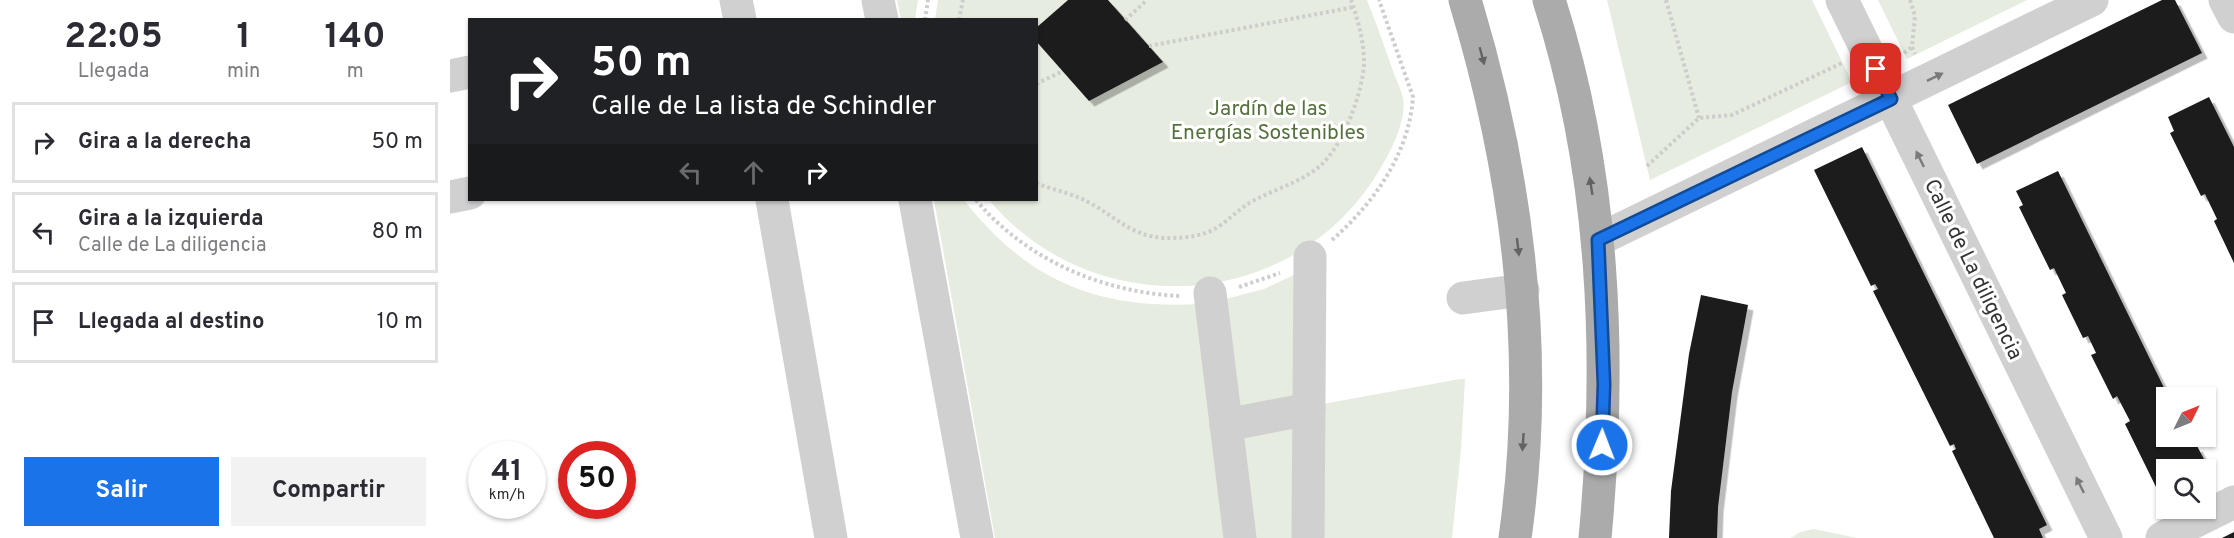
<!DOCTYPE html>
<html lang="es">
<head>
<meta charset="utf-8">
<style>
	:root { --surface:#fff; --page:#f2f2f3; --text:#2b2b33; --muted:#7c7c81; --line:#e1e1e2; --accent:#1a73e8 }
	body { margin:0; font-family:Overpass,sans-serif; background:var(--page); color:var(--text); height:100vh; display:flex; flex-direction:column; font-size:22px; white-space:nowrap }
	* { box-sizing:border-box; margin:0 }
	p { font-size:20px; color:var(--muted) }
	.icon { flex:none; width:33px; height:33px; fill:none; stroke:currentColor; stroke-width:2; stroke-linecap:round; stroke-linejoin:round }
	.map { position:relative; flex:1; overflow:hidden }
	.drawer { display:flex; flex-direction:column; background:var(--surface); width:450px }
	.drawer>* { flex:none }
	.hud { position:absolute; left:18px; top:18px; width:570px; height:183px; border-radius:0px; box-shadow:0 2px 4px #0004; background:#202124; color:#fff; overflow:hidden }
	.needle { width:39px; rotate:47deg }
	.fabs { position:absolute; left:1706px; top:387px; display:grid; gap:12px }
	.fabs a { display:grid; place-items:center; width:60px; height:60px; border-radius:0px; background:var(--surface); box-shadow:0 2px 4px #0004; font-size:30px }
	.speed { position:absolute; left:18px; top:441px; display:flex; gap:12px; font-size:30px; font-weight:700; text-align:center }
	.speed>* { display:grid; place-content:center; width:78px; height:78px; border-radius:50%; background:var(--surface); box-shadow:0 2px 4px #0004; line-height:1 }
	.speed small { font-size:15px; font-weight:400 }
	.speed .limit { border:9px solid #d22; background:#fff; color:#111 }
	.pin { position:absolute; display:grid; place-items:center; width:51px; height:51px; color:#fff; margin:-26px; border-radius:12px; box-shadow:0 3px 9px #0006 }
	.me { position:absolute; width:66px; margin:-33px; rotate:1deg; stroke-linejoin:round; filter:drop-shadow(0 0 4px #0008) }
	.turn { display:flex; align-items:center; gap:21px; height:126px; padding:0 24px; font-size:27px }
	.turn .icon { width:78px; height:78px; stroke-width:2.5 }
	.turn b { display:block; font-size:42px; line-height:51px }
	.lanes { display:flex; align-items:center; height:57px; padding:0 24px; background:#0003; justify-content:center; gap:30px; direction:ltr }
	.lanes .off { opacity:.35 }
	.eta { display:flex; justify-content:space-evenly; align-items:center; height:102px; text-align:center }
	.eta b { font-size:36px; font-weight:700; line-height:42px }
	.cta { display:flex; gap:12px; margin-top:auto; padding:12px 24px }
	.cta a { flex:1; height:69px; border-radius:0px; background:var(--accent); color:#fff; font-size:24px; font-weight:700; line-height:69px; text-align:center }
	.cta a+a { background:var(--page); color:var(--text) }
	ul { padding:0; list-style:none }
	li { display:flex; align-items:center; gap:18px; height:81px; margin:0 12px 9px; padding:0 12px; border:3px solid var(--line); border-radius:0px }
	li div { flex:1 }
	li b { display:block; font-size:22px }
	li em { font-style:normal }
	main { display:flex; flex:1; min-height:0 }
	.map>svg:first-child { display:block }
	.green { fill:#e6ecdf }
	.building { fill:#1a1a1a; filter:url(#shadow) }
	.lines { fill:none; stroke-linecap:round; stroke-linejoin:round }
	.path { stroke:#cdcdcd; stroke-width:4; stroke-dasharray:3 3; stroke-linecap:butt }
	.minor { stroke:#d0d0d0; stroke-width:33 }
	.major { stroke:#ababab; stroke-width:33 }
	.oneway { fill:#636363 }
	.oneway2 { fill:#7a7a7a }
	.route-casing { stroke:#114b97; stroke-width:15 }
	.route { stroke:#1a73e8; stroke-width:10 }
	.labels { text-anchor:middle; stroke-width:6; stroke-linejoin:round; paint-order:stroke }
	.park-label { font-size:21px; fill:#56703f; stroke:#fff }
	.street-label { font-size:21px; fill:#333; stroke:#fff }
</style>
</head>
<body>
<main>
<section class="drawer">
<div class="eta">
<div><b>22:05</b><p>Llegada</p></div>
<div><b>1</b><p>min</p></div>
<div><b>140</b><p>m</p></div>
</div>
<ul>
<li><svg class="icon" aria-label="right" viewBox="0 0 24 24"><path d="M7 20v-9h11M14 6l5 5-5 5"/></svg><div><b>Gira a la derecha</b></div><em>50 m</em></li>
<li><svg class="icon" aria-label="left" viewBox="0 0 24 24"><path d="M17 20v-9H6M10 6l-5 5 5 5"/></svg><div><b>Gira a la izquierda</b><p>Calle de La diligencia</p></div><em>80 m</em></li>
<li><svg class="icon" aria-label="arrive" viewBox="0 0 24 24"><path d="M6 21V4h12l-3 4 3 4H6"/></svg><div><b>Llegada al destino</b></div><em>10 m</em></li>
</ul>
<div class="cta"><a>Salir</a><a>Compartir</a></div>
</section>
<div class="map">
<svg width="1784" height="538" viewBox="0 0 1784 538">
	<defs>
		<filter id="shadow"><feDropShadow dx="5.5" dy="5.5" stdDeviation="0" flood-color="#0004"/></filter>
	</defs>
	<rect width="100%" height="100%" fill="#fff"/>
	<g class="green">
		<polygon points="447,0 468,0 465,19 451,19"/>
		<polygon points="488,0 618,0 587,28 586,20 485,20"/>
		<path d="M658 0H917C926 23 934 45 942 68 945 78 951 88 953 98 957 122 939 155 927 174 841 313 643 324 539 200H586L587 41 639 101 713 62Z"/>
		<polygon points="1157,0 1362,0 1402,82 1200,180"/>
		<polygon points="1428,0 1577,0 1457,59"/>
		<path d="M484 200H514C578 282 649 310 752 304L779 538H545Z"/>
		<polygon points="850,272 852,400 784,412 772,300 814,289"/>
		<polygon points="1010,379 1015,379 1011,449 1002,538 870,538 873,404"/>
		<polygon points="852,419 849,538 800,538 787,432"/>
		<polygon points="1364,529 1407,538 1341,538 1350,532"/>
	</g>
	<g class="building">
		<polygon points="618,0 658,0 713,62 639,101 586,41 586,28"/>
		<polygon points="1712,0 1725,0 1752,53 1527,164 1498,105"/>
		<polygon points="1759,97 1784,147 1784,263 1764,221 1767,219 1755,194 1751,196 1720,133 1724,131 1718,117"/>
		<polygon points="1412,147 1597,525 1589,529 1593,538 1544,538 1502,451 1506,449 1504,444 1500,446 1423,291 1428,289 1427,287 1425,284 1421,286 1364,170"/>
		<polygon points="1608,171 1719,398 1716,398 1716,436 1739,436 1744,447 1747,446 1755,461 1751,462 1755,470 1716,470 1716,496 1710,484 1706,487 1675,424 1680,421 1667,396 1663,399 1641,355 1646,353 1638,336 1633,338 1612,295 1616,293 1604,268 1600,270 1569,207 1573,205 1566,191"/>
		<polygon points="1251,295 1298,305 1282,392 1268,507 1267,538 1219,538 1221,491 1239,354"/>
		<polygon points="1784,532 1784,538 1772,538"/>
	</g>
	<g class="lines">
		<g class="path">
			<polyline points="1216,0 1249,118"/>
			<polyline points="1460,0 1465,16 1462,47 1465,54"/>
			<polyline points="475,20 478,0"/>
			<polyline points="509,20 513,0"/>
			<polyline points="675,20 697,0"/>
			<polyline points="699,46 904,7"/>
			<polyline points="1454,53 1462,47"/>
			<polyline points="586,84 613,71"/>
			<polyline points="1197,166 1249,118 1282,115 1392,63"/>
			<path d="M586 183C603 190 622 193 638 202 665 216 682 237 715 238 733 238 753 237 768 227 780 219 789 209 801 202 824 189 850 183 870 166 893 146 913 92 914 63 914 41 908 20 901 0"/>
			<path d="M526 200C576 260 654 293 731 296"/>
			<path d="M882 240C924 203 959 154 963 97L929 0"/>
			<polyline points="789,287 830,273"/>
		</g>
		<g class="minor">
			<polyline points="286,0 290,20"/>
			<polyline points="428,0 432,20"/>
			<polyline points="1392,0 1656,538"/>
			<polyline points="1775,0 1784,17"/>
			<polyline points="0,76 20,72"/>
			<polyline points="0,197 20,193"/>
			<polyline points="322,200 381,538"/>
			<polyline points="465,200 527,538"/>
			<polyline points="1148,240 1642,0"/>
			<polyline points="760,293 790,538"/>
			<polyline points="1013,298 1073,290"/>
			<polyline points="776,425 859,409"/>
			<polyline points="858,538 860,257"/>
			<polyline points="1712,538 1784,502"/>
		</g>
		<g class="major">
			<path d="M1015 0C1068 175 1091 356 1065 538"/>
			<path d="M1099 0C1155 174 1162 357 1145 538"/>
		</g>
	</g>
	<defs><path id="oneway-solid" d="M-6-.8H1V-3.2L6.5 0L1 3.2V.8H-6Z" transform="scale(1.5)"/></defs>
	<g class="oneway">
		<use href="#oneway-solid" transform="translate(1032 56) rotate(75)"/>
		<use href="#oneway-solid" transform="translate(1141 186) rotate(-99)"/>
		<use href="#oneway-solid" transform="translate(1068 247) rotate(83)"/>
		<use href="#oneway-solid" transform="translate(1073 442) rotate(94)"/>
	</g>
	<g class="oneway2">
		<use href="#oneway-solid" transform="translate(1485 77) rotate(-26)"/>
		<use href="#oneway-solid" transform="translate(1470 159) rotate(-116)"/>
		<use href="#oneway-solid" transform="translate(1630 485) rotate(-116)"/>
	</g>
	<g class="lines">
		<defs>
			<polyline id="route" points="1152,445 1154,384 1148,240 1441,99 1426,69"/>
		</defs>
		<use href="#route" class="route-casing"/>
		<use href="#route" class="route"/>
	</g>
	<g class="labels">
		<g class="park-label">
			<text x="818" y="115">Jardín de las<tspan x="818" dy="24">Energías Sostenibles</tspan></text>
		</g>
		<g class="street-label">
			<text transform="translate(1524 269) rotate(64)" y="7">Calle de La diligencia</text>
		</g>
	</g>
</svg>
<div class="fabs">
<a><svg class="needle" viewBox="-14 -14 28 28"><path d="M0-13l5 13h-10z" fill="#e53935"/><path d="M0 13l5-13h-10z" fill="#7c7c81"/></svg></a>
<a><svg class="icon" aria-label="search" viewBox="0 0 24 24"><circle cx="10" cy="10" r="6"/><path d="M15 15l6 6"/></svg></a>
</div>
<div class="speed"><div>41<small>km/h</small></div><div class="limit">50</div></div>
<div class="pin" style="left:1426px;top:69px;background:#d93025"><svg class="icon" aria-label="arrive" viewBox="0 0 24 24"><path d="M6 21V4h12l-3 4 3 4H6"/></svg></div>
<svg class="me" style="left:1152px;top:445px" viewBox="-20 -20 40 40"><circle r="17" fill="#1a73e8" stroke="#fff" stroke-width="3"/><path d="M0-11L8 9 0 5-8 9z" fill="#fff"/></svg>
<div class="hud">
<div class="turn"><svg class="icon" aria-label="right" viewBox="0 0 24 24"><path d="M7 20v-9h11M14 6l5 5-5 5"/></svg><div><b>50 m</b>Calle de La lista de Schindler</div></div>
<div class="lanes"><svg class="icon off" aria-label="left" viewBox="0 0 24 24"><path d="M17 20v-9H6M10 6l-5 5 5 5"/></svg><svg class="icon off" aria-label="ahead" viewBox="0 0 24 24"><path d="M12 20V5M6 11l6-6 6 6"/></svg><svg class="icon" aria-label="right" viewBox="0 0 24 24"><path d="M7 20v-9h11M14 6l5 5-5 5"/></svg></div>
</div>
</div>
</main>
</body>
</html>
